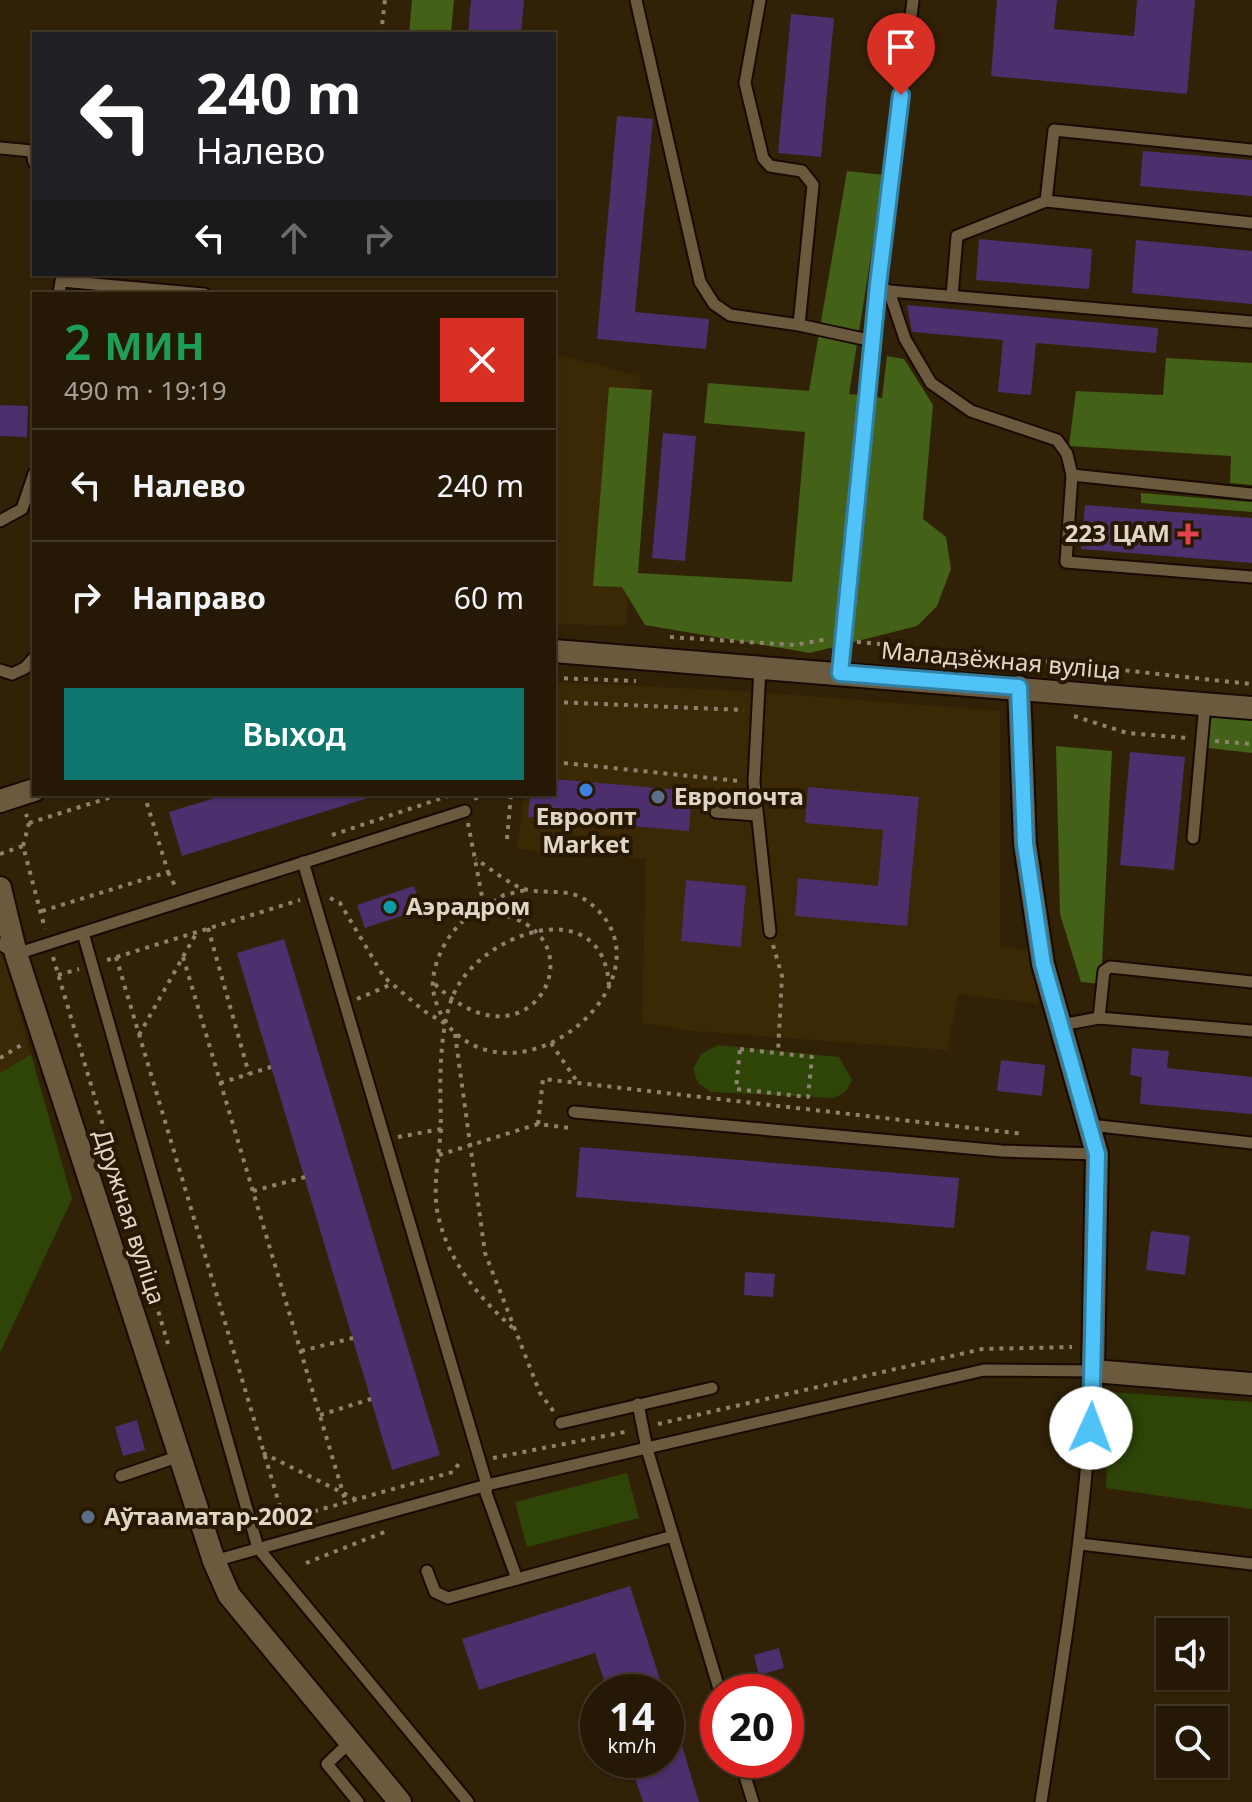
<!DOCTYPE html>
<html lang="ru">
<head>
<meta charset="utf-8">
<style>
	:root { --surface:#251905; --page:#312613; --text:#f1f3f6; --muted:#a3a09a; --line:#423827; --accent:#0f766e }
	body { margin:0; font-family:"Noto Sans",sans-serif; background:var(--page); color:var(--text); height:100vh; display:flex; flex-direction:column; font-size:30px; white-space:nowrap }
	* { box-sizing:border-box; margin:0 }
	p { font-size:26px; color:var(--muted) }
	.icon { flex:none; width:44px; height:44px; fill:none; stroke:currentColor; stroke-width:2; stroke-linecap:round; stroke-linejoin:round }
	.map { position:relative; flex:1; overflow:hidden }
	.drawer { position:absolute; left:32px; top:292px; width:524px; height:504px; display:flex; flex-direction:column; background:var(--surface); border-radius:0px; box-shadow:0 2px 6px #0004,0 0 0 2px var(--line) }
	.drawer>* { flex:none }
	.guide { position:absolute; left:32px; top:32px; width:524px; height:244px; border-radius:0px; box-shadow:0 2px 6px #0004,0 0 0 2px var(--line); background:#202124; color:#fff; overflow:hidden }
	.controls { position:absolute; left:1156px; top:1618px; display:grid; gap:16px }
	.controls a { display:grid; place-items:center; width:72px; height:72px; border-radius:0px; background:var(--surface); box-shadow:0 2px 6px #0004,0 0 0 2px var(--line); font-size:40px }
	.speed { position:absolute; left:580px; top:1674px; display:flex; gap:16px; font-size:40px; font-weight:700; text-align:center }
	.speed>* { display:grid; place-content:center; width:104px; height:104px; border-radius:50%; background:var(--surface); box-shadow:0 2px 6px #0004,0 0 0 2px var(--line); line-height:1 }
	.speed small { font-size:20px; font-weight:400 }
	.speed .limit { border:12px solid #d22; background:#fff; color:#111 }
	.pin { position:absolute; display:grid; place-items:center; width:68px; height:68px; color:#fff; margin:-82px -34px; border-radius:50% 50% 50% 0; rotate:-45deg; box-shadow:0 0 8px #0007 }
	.pin .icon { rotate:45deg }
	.me { position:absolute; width:88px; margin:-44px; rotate:2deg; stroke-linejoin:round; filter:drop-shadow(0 0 6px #0008) }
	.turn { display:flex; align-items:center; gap:28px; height:168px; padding:0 32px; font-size:36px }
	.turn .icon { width:104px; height:104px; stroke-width:2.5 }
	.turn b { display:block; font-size:56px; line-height:68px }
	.lanes { display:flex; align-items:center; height:76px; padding:0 32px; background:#0003; justify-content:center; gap:40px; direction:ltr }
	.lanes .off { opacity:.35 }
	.round { display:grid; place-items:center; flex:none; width:84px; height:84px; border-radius:0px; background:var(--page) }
	.headline { display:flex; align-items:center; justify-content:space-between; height:136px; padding:0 32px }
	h1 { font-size:48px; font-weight:600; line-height:60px; color:#1e9e55 }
	.button { display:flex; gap:16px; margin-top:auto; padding:16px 32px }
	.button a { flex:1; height:92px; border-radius:0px; background:var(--accent); color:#fff; font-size:32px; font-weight:600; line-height:92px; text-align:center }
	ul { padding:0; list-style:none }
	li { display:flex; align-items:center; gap:24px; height:112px; padding:0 32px; border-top:2px solid var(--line) }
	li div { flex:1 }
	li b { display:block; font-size:30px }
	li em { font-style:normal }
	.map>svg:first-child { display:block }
	.built { fill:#3b2805 }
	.green { fill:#2e4507 }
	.forest { fill:#436117 }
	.building { fill:#4c2f6c }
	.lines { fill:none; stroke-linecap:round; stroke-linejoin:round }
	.lane-casing { stroke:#180a00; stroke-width:15 }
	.street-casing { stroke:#180a00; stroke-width:26 }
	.path { stroke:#8e816d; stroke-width:4; stroke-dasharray:4 6; stroke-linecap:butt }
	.lane { stroke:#6c5a3f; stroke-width:11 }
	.street { stroke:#6c5a3f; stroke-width:22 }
	.route-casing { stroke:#337fa1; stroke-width:20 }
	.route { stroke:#4fc3f7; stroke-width:14 }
	.health-dot { fill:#e0444e; stroke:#271800; stroke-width:3 }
	.shop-dot { fill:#3f7fe0; stroke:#271800; stroke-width:3 }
	.service-dot { fill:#5c6f8a; stroke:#271800; stroke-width:3 }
	.culture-dot { fill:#0f9aa8; stroke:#271800; stroke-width:3 }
	.labels { text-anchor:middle; stroke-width:8; stroke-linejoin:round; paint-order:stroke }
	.poi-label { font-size:24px; font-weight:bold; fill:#e0d6c7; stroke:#271800; text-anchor:start }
	.street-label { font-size:24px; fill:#e0d6c7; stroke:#271800 }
</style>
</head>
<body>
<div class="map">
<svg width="1252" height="1802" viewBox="0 0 1252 1802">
	<rect width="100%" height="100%" fill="#312107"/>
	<g class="built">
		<polygon points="554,354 640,376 626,626 554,624"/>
		<polygon points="554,682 742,691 1000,711 1000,947 1034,951 1039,1004 958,994 947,1050 692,1031 642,1023 646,859 517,849 524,794 554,794"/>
		<polygon points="0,941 31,1054 0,1073"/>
	</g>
	<g class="green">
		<polygon points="718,1045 839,1057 852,1080 846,1091 835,1098 711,1092 698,1083 693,1069 701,1054"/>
		<polygon points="31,1054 72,1199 0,1353 0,1073"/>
		<polygon points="1110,1392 1252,1402 1252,1509 1106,1488"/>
		<polygon points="627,1473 639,1518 527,1547 515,1502"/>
	</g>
	<g class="forest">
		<polygon points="412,0 454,0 451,34 409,34"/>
		<polygon points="847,171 884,175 849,394 882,398 887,356 904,359 933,405 923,519 946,537 951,569 937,606 917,626 810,653 645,625 622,587 593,586 609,387 652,390 638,573 792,582 805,432 704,423 708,383 809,391"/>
		<polygon points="1166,358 1252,363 1252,485 1230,483 1231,456 1069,446 1076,391 1163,395"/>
		<polygon points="1141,493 1252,502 1252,512 1141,503"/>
		<polygon points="1212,712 1252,715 1252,753 1208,748"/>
		<polygon points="1056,746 1112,751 1101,984 1081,982 1060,914"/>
	</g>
	<g class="building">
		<polygon points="471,0 524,0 521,34 468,34"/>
		<polygon points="997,0 1057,0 1054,29 1134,36 1137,0 1195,0 1187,94 991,76"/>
		<polygon points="791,14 834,18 821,157 778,153"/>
		<polygon points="617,116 653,119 635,312 709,319 706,349 597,339"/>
		<polygon points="1143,151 1252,160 1252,196 1140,186"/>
		<polygon points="979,239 1092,249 1089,289 976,280"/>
		<polygon points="1136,240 1252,251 1252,304 1132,293"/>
		<polygon points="907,305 1158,328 1156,353 1036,343 1031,395 998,392 1003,340 912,332"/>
		<polygon points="0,405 28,406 27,437 0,436"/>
		<polygon points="663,433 696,436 685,561 652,558"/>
		<polygon points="1085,505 1252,518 1252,563 1081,549"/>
		<polygon points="1130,752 1185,757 1174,870 1120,865"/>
		<polygon points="554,779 692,791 689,831 528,817 530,794 554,794"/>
		<polygon points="808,787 919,797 907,926 795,916 798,878 878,886 883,830 805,823"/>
		<polygon points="228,794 368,794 368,798 182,856 169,812"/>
		<polygon points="686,880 746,886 741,947 681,941"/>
		<polygon points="414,886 422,909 365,928 357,905"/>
		<polygon points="284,939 440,1455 392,1470 237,953"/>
		<polygon points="1132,1048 1169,1051 1167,1068 1252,1077 1252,1114 1140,1104 1142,1077 1130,1075"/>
		<polygon points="1001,1060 1045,1065 1042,1096 997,1091"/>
		<polygon points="580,1147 959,1178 954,1228 576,1197"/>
		<polygon points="1151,1231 1190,1236 1185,1275 1146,1270"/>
		<polygon points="745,1272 775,1274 773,1297 744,1295"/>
		<polygon points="137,1420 145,1450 123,1456 115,1427"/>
		<polygon points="630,1586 664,1692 608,1692 595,1653 479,1690 462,1639"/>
		<polygon points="779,1648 784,1668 759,1675 754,1655"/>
		<polygon points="670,1708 684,1752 699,1802 643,1802 629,1760 666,1760 666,1709"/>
	</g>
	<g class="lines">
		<defs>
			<g id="lane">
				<polyline points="636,0 700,282 714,304 730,315 799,325 873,341"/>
				<polyline points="760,0 745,83 763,158 770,166 802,171 813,185 799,325"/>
				<polyline points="0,148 32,151 34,162"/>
				<polyline points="1046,201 1252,223"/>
				<polyline points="878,285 889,291 905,339 931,383 971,411 1057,440 1067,454 1072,475 1066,562 1252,577"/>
				<polyline points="889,291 1252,322"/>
				<polyline points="59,294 61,281 204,294"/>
				<polyline points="952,296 957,236 1046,201 1054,130 1252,150"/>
				<polyline points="1072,475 1252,494"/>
				<polyline points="0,521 22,509 34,474"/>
				<polyline points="760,668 754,782 770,932"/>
				<polyline points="0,670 12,674 25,668 34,658"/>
				<polyline points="840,673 878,285 913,0"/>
				<polyline points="716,812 756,815"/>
				<polyline points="1193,838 1205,704"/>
				<polyline points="83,933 258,1548 468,1802"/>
				<polyline points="0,944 16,954 465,811"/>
				<polyline points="1099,1018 1104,971 1110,967 1252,982"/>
				<polyline points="1061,1025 1099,1018 1252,1031"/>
				<polyline points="574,1112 1002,1151 1097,1154"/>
				<polyline points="1090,1125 1252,1143"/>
				<polyline points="638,1404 647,1449 720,1692"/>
				<polyline points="561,1423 712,1388"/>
				<polyline points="121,1476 180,1456"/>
				<polyline points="1080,1544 1252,1564"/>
				<polyline points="214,1561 487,1485 303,862"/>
				<polyline points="427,1571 435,1592 448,1598 673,1536"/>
				<path d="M517 1579 486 1493 487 1485 984 1370 1093 1371C1087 1516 1063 1659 1041 1802"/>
				<polyline points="349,1743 327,1764 358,1802"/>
				<polyline points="740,1760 753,1802"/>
			</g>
			<g id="street">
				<polyline points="554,651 1252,708"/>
				<polyline points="1019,687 1025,844 1043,964 1097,1154 1093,1371 1252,1384"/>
				<polyline points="0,801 34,790"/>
				<polyline points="0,888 16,954 214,1561 229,1595 400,1802"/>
			</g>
		</defs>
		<use href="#lane" class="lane-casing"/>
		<use href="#street" class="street-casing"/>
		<g class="path">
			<polyline points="381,34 385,0"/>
			<polyline points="670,637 794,645 828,639"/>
			<path d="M857 642C989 653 1120 671 1252 684"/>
			<polyline points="554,678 636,681"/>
			<polyline points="554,702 744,710"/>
			<polyline points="1074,716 1127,733 1187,738"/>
			<polyline points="1215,741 1252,744"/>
			<polyline points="554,762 739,781"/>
			<polyline points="474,799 486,794"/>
			<polyline points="29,823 121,794"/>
			<path d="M468 823 484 907C456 920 437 949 433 979 431 995 441 1019 452 1030 532 1108 680 968 587 901 569 888 549 894 528 890 512 887 491 869 476 859"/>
			<polyline points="332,835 454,794"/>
			<polyline points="507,839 511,794"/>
			<polyline points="23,846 29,823 26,814"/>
			<polyline points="0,854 23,846 45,929"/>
			<polyline points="168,872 175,886"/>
			<polyline points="330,898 340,903 384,977 424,1011 446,1024"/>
			<polyline points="484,907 504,895 526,890"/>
			<polyline points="42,911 168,872 144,794"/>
			<polyline points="208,928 249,1074"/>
			<polyline points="773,945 782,976 778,1053"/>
			<polyline points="53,957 168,1344"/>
			<polyline points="116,957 284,1520"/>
			<polyline points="183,957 346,1503"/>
			<polyline points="107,960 300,900"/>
			<polyline points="58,975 79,969"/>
			<path d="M435 984C538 1086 613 914 476 912"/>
			<polyline points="357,999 392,984"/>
			<polyline points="455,1034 485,1253 540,1393 554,1412"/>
			<polyline points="139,1035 197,932"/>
			<polyline points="551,1043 578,1083"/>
			<polygon points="740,1049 812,1057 808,1097 736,1089"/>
			<polyline points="0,1058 23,1044"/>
			<polyline points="220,1083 271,1067"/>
			<polyline points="538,1124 543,1079 1024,1134"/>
			<path d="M441 1129C439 1154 433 1185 437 1210 446 1259 478 1297 514 1329"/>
			<path d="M398 1137 441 1129C440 1088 437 1019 459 984 493 929 603 895 609 985"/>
			<polyline points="439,1155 538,1124 570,1128"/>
			<polyline points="253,1191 305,1177"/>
			<polyline points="301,1351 353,1338"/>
			<polyline points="320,1415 371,1399"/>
			<polyline points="658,1424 982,1349 1072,1347"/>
			<polyline points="263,1453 357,1500"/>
			<polyline points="493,1458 630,1431"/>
			<polyline points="266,1525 453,1472 462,1459"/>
			<polyline points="306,1563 387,1531"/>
		</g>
		<use href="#lane" class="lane"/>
		<use href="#street" class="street"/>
	</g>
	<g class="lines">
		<defs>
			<polyline id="route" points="901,95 878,285 840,673 1019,687 1025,844 1043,964 1097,1154 1091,1428"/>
		</defs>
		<use href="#route" class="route-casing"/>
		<use href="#route" class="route"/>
	</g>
	<path class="health-dot" d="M1184 522h8v8h8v8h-8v8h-8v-8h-8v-8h8z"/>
	<circle class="shop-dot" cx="586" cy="790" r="8"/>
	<g class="service-dot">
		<circle cx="658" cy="797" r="8"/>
		<circle cx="88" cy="1517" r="8"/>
	</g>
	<circle class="culture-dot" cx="390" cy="907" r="8"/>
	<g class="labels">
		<g class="poi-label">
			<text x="1170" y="542" text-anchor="end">223 ЦAM</text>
			<text x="674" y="805">Европочта</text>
			<text x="586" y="825" text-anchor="middle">Евроопт<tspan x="586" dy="28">Market</tspan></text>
			<text x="406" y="915">Аэрадром</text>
			<text x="104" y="1525">Аўтааматар-2002</text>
		</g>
		<g class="street-label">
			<text transform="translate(1001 661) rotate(5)" y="8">Маладзёжная вуліца</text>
			<text transform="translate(129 1217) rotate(72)" y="8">Дружная вуліца</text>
		</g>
	</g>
</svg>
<div class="controls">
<a><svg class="icon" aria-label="sound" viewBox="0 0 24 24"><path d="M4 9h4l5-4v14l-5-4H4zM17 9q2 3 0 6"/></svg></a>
<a><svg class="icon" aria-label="search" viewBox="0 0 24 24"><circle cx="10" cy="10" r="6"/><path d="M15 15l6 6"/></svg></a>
</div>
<div class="speed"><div>14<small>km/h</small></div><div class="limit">20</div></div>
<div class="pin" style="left:901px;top:95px;background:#d93025"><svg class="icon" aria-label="arrive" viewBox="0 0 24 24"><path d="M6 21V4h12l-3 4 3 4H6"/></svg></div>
<svg class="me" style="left:1091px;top:1428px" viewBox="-20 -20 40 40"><circle r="19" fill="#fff"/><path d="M0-13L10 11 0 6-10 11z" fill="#4fc3f7"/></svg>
<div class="guide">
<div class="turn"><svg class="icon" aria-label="left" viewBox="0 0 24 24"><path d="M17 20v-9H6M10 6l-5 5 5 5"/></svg><div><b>240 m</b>Налево</div></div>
<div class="lanes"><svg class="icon" aria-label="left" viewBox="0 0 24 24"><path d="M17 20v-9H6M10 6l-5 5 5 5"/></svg><svg class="icon off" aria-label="ahead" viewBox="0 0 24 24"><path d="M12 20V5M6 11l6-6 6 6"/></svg><svg class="icon off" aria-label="right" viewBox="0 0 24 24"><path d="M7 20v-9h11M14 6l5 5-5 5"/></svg></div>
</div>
<section class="drawer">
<div class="headline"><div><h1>2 мин</h1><p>490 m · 19:19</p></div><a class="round" style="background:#d93025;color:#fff"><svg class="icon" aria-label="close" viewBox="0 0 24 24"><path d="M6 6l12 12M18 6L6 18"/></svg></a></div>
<ul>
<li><svg class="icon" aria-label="left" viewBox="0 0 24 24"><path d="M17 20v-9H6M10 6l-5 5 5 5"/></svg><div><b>Налево</b></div><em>240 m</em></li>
<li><svg class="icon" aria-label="right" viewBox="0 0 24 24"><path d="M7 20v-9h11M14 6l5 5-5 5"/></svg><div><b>Направо</b></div><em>60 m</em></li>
</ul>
<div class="button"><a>Выход</a></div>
</section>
</div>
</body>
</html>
